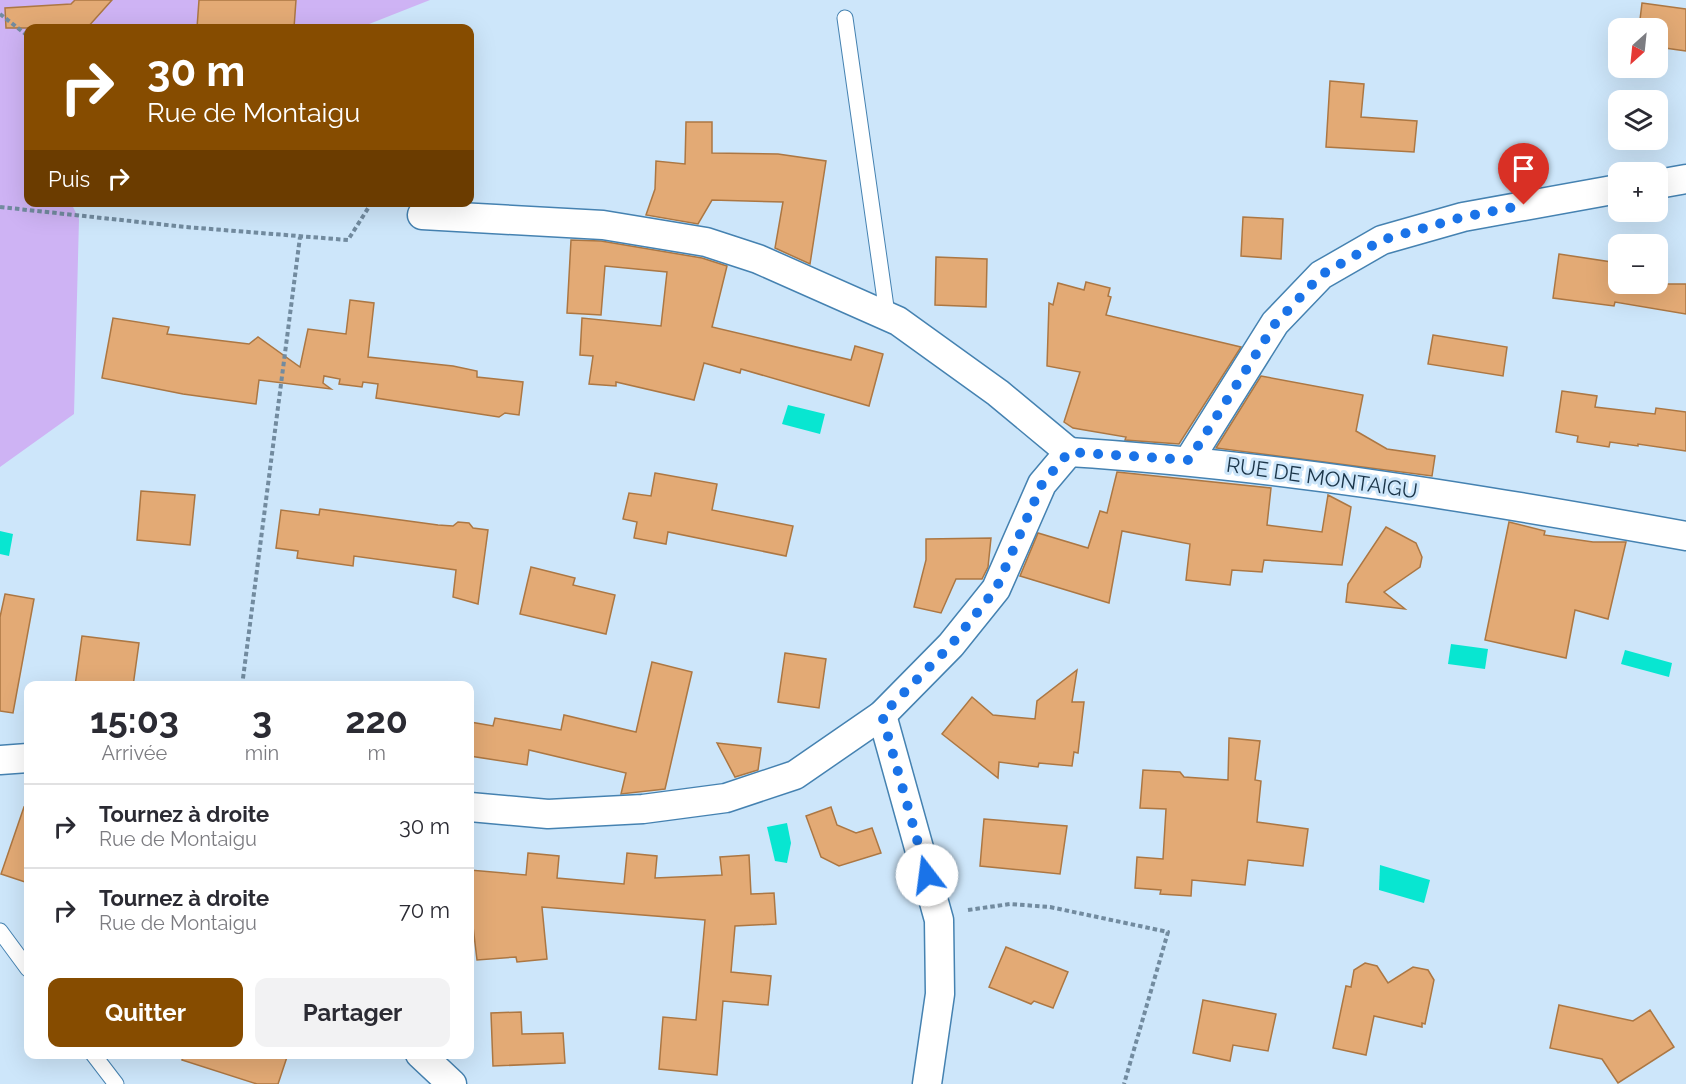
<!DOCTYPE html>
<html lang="fr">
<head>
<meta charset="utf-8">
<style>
	:root { --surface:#fff; --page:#f2f2f3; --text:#2b2b33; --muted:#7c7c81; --line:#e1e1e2; --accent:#864c00 }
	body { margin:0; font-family:Raleway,sans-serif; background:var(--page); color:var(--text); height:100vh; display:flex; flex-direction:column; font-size:22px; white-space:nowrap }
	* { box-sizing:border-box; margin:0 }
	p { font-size:20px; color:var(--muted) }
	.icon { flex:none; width:33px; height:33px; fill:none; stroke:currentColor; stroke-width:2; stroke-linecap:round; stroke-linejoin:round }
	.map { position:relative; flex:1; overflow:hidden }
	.sheet { position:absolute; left:24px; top:681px; width:450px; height:378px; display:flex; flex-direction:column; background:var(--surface); border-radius:12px; box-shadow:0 6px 24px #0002 }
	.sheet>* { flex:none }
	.top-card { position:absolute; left:24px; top:24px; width:450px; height:183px; border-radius:12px; box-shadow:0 6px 24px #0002; background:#864c00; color:#fff; overflow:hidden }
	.needle { width:39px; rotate:207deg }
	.fabs { position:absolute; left:1608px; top:18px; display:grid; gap:12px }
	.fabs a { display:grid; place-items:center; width:60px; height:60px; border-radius:12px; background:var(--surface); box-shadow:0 6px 24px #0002; font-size:30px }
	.pin { position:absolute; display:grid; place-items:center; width:51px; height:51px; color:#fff; margin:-62px -26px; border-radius:50% 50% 50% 0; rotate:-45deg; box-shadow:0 0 6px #0007 }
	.pin .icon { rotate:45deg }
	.me { position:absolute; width:66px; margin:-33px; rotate:345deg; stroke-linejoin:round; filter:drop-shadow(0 0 4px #0008) }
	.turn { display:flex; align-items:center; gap:21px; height:126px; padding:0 24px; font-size:27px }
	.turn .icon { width:78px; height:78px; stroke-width:2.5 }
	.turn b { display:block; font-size:42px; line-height:51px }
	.then { display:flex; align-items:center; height:57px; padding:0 24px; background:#0003; gap:12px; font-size:22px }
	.eta { display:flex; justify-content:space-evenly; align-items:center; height:102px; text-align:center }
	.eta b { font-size:36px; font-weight:700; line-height:42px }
	.cta { display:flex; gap:12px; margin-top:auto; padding:12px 24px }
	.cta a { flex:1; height:69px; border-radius:12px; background:var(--accent); color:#fff; font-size:24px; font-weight:700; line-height:69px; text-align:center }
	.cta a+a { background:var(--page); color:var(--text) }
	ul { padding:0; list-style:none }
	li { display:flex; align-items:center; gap:18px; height:84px; padding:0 24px; border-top:2px solid var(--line) }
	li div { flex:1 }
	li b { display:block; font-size:22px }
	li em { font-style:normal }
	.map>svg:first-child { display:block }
	.green { fill:#ceb3f4 }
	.water { fill:#08e6d1 }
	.building { fill:#e3aa75; stroke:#ac7743; stroke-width:1.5 }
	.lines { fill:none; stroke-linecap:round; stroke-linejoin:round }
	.service-casing { stroke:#4582b1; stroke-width:17 }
	.minor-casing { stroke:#4582b1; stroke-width:31 }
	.path { stroke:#728b9f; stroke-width:4; stroke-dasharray:4.5 3; stroke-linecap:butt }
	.service { stroke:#fff; stroke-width:15 }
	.minor { stroke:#fff; stroke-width:28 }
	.route { stroke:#1a73e8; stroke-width:10; stroke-dasharray:0 18 }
	.labels { text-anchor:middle; stroke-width:6; stroke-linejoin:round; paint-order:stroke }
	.street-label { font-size:21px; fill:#1b3549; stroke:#cde6fa }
</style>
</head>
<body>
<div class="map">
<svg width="1686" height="1084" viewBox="0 0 1686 1084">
	<rect width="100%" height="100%" fill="#cde6fa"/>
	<polygon class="green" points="0,0 430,0 359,28 28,28 28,202 71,203 79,219 74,414 0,467"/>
	<g class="water">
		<polygon points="788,405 825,414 820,434 782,424"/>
		<polygon points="0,531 13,534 9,556 0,554"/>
		<polygon points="1451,644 1488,649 1485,669 1448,664"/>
		<polygon points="1625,650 1672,663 1669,677 1621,664"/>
		<polygon points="787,823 791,843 787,863 775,861 767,827"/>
		<polygon points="1380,865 1430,880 1424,903 1379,890"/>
	</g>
	<g class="building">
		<polygon points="75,0 112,0 87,28 6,28 5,8 71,4"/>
		<polygon points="199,0 296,0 294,28 197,28"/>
		<polygon points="1642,3 1686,9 1686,51 1658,47 1658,28 1639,28"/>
		<polygon points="1330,81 1364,84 1361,117 1417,121 1414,152 1326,147"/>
		<polygon points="686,122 712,122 712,153 778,154 826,161 810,264 775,248 783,202 712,200 698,224 646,215 655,189 656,161 685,164"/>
		<polygon points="1243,217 1283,219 1281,259 1241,256"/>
		<polygon points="571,240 601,241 702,258 727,266 712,327 851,360 855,346 883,354 869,406 741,369 740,373 704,363 694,400 616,382 616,386 589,384 593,356 580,355 582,318 661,326 667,272 605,266 601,315 567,313"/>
		<polygon points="1559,254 1618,263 1618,284 1686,284 1686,314 1615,302 1614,306 1553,298"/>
		<polygon points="936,257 987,259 986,307 935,305"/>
		<polygon points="1086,282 1110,288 1108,296 1111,297 1106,315 1241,347 1179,444 1125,440 1126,437 1073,428 1064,422 1080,372 1047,366 1049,303 1053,305 1058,283 1084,290"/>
		<polygon points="350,300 374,303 368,357 453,366 477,371 477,377 523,382 519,415 505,413 499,417 376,398 378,384 363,382 362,387 339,384 340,379 324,376 323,383 331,389 259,380 256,404 183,394 102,378 113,318 169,327 167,334 249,344 258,337 300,367 308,329 346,334"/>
		<polygon points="1433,335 1507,347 1503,376 1428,364"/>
		<polygon points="1261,376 1363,395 1356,431 1387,449 1435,456 1432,476 1216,448"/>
		<polygon points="1562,391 1597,396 1595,407 1655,414 1656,408 1686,412 1686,451 1638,444 1638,446 1610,442 1609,447 1577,442 1578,436 1556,432"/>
		<polygon points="1117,472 1271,488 1267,525 1322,532 1328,495 1351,507 1342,565 1264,560 1262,572 1232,570 1230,585 1186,580 1190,544 1122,531 1109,603 1020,576 1038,533 1088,548 1100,511 1107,513"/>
		<polygon points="655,473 717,484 712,510 793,526 786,556 668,532 666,544 634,538 637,522 623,519 629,493 651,496"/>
		<polygon points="141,491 195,495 190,545 137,540"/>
		<polygon points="320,509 438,525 453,526 458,522 469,523 473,528 488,530 478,604 453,597 456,570 354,556 353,566 297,558 298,551 276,548 281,510 319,515"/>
		<polygon points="1509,522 1545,531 1544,535 1593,542 1626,542 1608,619 1575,610 1566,658 1485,640"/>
		<polygon points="1386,527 1416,543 1422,557 1420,567 1384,592 1405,609 1346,602 1348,584"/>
		<polygon points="991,538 988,567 982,579 956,579 941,613 914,607 926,560 926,539"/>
		<polygon points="531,567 575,578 573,585 615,595 606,634 520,614"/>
		<polygon points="5,594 34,599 13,713 0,711 0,617"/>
		<polygon points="82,636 139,643 133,686 75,686"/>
		<polygon points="785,653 826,659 819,708 778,702"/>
		<polygon points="652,662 692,672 665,789 621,794 626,773 529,750 527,765 470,756 470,722 493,726 495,718 561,730 564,715 636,732"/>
		<polygon points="1077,670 1072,702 1084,702 1078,753 1074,752 1072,766 1039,763 1038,767 999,762 998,778 942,734 972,697 993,715 1035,719 1037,701"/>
		<polygon points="1229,738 1260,741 1255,780 1261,781 1257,822 1308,829 1303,866 1248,860 1245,885 1192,880 1191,896 1160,894 1161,890 1135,888 1137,857 1163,859 1166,809 1140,808 1143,770 1180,772 1184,777 1228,780"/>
		<polygon points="717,743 761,748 758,770 735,777"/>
		<polygon points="24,807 28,808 28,883 1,874"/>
		<polygon points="831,807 837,825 856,833 872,828 881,853 839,866 821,857 806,816"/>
		<polygon points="984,819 1067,826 1060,874 980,866"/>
		<polygon points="528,853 559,856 557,878 624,884 627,853 657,856 655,878 722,875 720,857 749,855 751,894 774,893 776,924 735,926 731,972 771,976 768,1005 723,1001 717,1075 659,1069 663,1017 696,1020 705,920 542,907 547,959 517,962 516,957 477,960 470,901 470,870 526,875"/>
		<polygon points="1006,947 1068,972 1053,1008 1034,1001 1031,1004 989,987"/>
		<polygon points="1365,963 1377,966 1388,983 1413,967 1428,970 1434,980 1425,1024 1422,1023 1422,1027 1374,1016 1366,1055 1333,1048 1346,986 1351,987 1354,970"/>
		<polygon points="1203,1000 1276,1014 1268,1051 1233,1045 1230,1061 1193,1053"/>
		<polygon points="1559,1005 1633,1021 1650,1010 1674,1047 1618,1083 1602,1059 1550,1048"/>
		<polygon points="521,1012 522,1034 563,1033 565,1063 493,1066 491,1013"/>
		<polygon points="183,1054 288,1054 278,1084 257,1084 182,1060"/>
	</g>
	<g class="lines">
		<defs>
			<g id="service">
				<polyline points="845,18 887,314"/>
				<polyline points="0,931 28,969"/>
				<polyline points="93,1054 116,1084"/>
			</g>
			<g id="minor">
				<polyline points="1658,184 1686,179"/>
				<polyline points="422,215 603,225 706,242 758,259 898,321 998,393 1069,452"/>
				<path d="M1069 452C1276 465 1482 499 1686 536"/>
				<polyline points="1189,460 1275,323 1321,275 1382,240 1463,217 1618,189"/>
				<polyline points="882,715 939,920 940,994 927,1084"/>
				<polyline points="0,760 28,758"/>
				<polyline points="470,807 548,814 643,809 726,798 795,775 882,715 951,645 996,589 1042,484 1069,452"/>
				<polyline points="420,1054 452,1084"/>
			</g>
		</defs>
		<use href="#service" class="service-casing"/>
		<use href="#minor" class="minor-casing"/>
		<g class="path">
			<polyline points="0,14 28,36"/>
			<polyline points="0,207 186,227 348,240 372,202"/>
			<polyline points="242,686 300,237"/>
			<polyline points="968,910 1010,904 1050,907 1168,932 1124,1084"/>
		</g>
		<use href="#service" class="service"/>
		<use href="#minor" class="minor"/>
	</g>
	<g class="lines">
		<polyline class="route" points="927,875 882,715 951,645 996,589 1042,484 1069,452 1189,460 1275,324 1321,275 1382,240 1463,217 1524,205"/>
	</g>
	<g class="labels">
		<g class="street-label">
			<text transform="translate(1322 478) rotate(8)" y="7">RUE DE MONTAIGU</text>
		</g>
	</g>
</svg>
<div class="fabs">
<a><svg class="needle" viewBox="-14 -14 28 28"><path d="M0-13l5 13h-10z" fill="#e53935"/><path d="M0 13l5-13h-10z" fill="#7c7c81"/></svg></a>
<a><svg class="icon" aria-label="layers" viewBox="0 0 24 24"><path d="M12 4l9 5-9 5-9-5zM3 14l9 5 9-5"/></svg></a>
<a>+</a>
<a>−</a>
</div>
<div class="pin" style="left:1524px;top:205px;background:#d93025"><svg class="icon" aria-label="arrive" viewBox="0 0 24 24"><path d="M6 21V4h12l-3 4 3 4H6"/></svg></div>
<svg class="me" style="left:927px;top:875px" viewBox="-20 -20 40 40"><circle r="19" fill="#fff"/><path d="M0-13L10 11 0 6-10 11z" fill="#1a73e8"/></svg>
<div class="top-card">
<div class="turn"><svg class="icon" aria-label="right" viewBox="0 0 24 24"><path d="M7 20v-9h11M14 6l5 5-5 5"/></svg><div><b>30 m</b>Rue de Montaigu</div></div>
<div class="then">Puis<svg class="icon" aria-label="right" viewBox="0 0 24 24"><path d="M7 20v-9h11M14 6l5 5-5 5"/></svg></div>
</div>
<section class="sheet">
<div class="eta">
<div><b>15:03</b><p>Arrivée</p></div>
<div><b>3</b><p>min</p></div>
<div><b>220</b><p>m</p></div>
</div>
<ul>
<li><svg class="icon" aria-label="right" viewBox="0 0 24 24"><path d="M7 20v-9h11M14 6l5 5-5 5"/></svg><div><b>Tournez à droite</b><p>Rue de Montaigu</p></div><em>30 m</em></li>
<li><svg class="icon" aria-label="right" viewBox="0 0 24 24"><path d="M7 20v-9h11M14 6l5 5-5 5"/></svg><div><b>Tournez à droite</b><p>Rue de Montaigu</p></div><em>70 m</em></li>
</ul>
<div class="cta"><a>Quitter</a><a>Partager</a></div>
</section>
</div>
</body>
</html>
